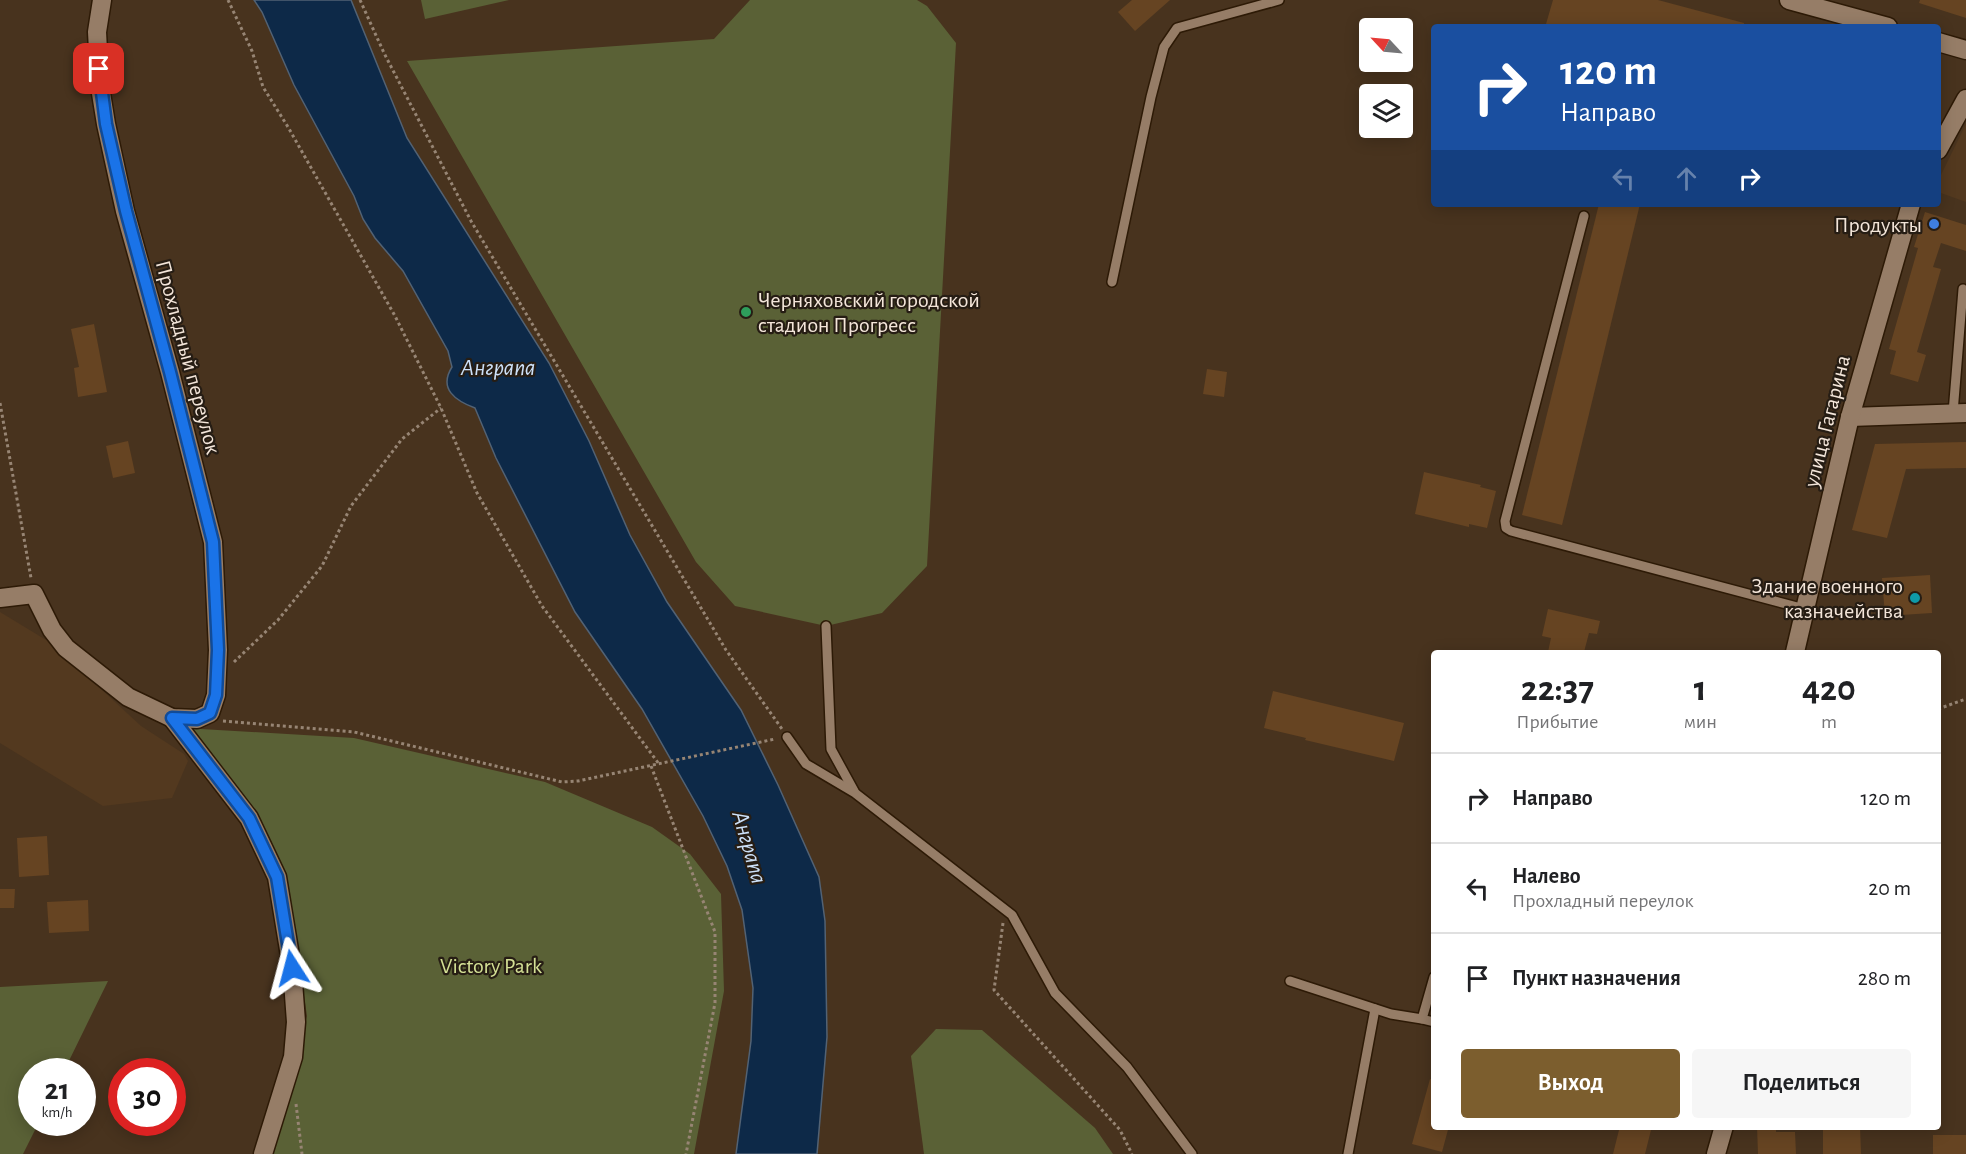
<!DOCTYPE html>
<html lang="ru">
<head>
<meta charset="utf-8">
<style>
	:root { --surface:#fff; --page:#f6f6f6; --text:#202124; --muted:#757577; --line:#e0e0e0; --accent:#7c5e2e }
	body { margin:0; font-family:"Alegreya Sans",sans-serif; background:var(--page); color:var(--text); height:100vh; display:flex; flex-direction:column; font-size:22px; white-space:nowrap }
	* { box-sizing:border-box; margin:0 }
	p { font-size:20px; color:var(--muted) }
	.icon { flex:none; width:33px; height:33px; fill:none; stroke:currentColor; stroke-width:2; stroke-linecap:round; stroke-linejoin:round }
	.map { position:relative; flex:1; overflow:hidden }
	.panel { position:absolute; left:1431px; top:650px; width:510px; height:480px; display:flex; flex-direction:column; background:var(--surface); border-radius:6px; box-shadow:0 3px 15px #0003 }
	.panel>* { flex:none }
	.banner { position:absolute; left:1431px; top:24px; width:510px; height:183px; border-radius:6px; box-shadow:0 3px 15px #0003; background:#1a4fa0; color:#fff; overflow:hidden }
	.needle { width:39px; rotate:296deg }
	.controls { position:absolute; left:1359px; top:18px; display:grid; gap:12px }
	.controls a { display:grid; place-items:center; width:54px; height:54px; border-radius:6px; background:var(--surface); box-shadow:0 3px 15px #0003; font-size:30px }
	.speed { position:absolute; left:18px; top:1058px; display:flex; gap:12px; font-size:30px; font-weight:700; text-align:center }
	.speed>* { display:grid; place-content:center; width:78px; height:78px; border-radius:50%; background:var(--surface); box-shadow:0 3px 15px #0003; line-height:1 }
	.speed small { font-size:15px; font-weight:400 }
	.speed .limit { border:9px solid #d22; background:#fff; color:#111 }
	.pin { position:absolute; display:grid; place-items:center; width:51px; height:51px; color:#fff; margin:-26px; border-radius:12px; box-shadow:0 3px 9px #0006 }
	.me { position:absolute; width:66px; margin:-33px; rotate:351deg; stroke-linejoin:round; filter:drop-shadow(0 0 4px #0008) }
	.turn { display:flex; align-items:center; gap:21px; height:126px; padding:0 30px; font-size:27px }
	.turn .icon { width:78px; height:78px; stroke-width:2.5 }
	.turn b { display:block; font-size:42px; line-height:51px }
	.lanes { display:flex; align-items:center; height:57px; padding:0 30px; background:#0003; justify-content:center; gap:30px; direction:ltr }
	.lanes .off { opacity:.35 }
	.eta { display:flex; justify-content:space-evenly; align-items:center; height:102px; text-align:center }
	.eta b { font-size:36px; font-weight:700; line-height:42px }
	.cta { display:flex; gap:12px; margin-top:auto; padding:12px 30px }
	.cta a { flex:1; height:69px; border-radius:6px; background:var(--accent); color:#fff; font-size:24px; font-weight:700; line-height:69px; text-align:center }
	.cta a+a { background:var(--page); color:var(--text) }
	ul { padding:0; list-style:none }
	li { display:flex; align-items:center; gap:18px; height:90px; padding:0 30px; border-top:2px solid var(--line) }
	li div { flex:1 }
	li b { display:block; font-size:22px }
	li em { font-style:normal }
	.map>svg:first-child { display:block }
	.built { fill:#53391f }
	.green { fill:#5a6136 }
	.water { fill:#0d2948; stroke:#526274; stroke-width:1.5 }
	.building { fill:#642 }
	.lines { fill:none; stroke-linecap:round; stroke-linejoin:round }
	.lane-casing { stroke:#2d1a06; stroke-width:12 }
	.street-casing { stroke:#2d1a06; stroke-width:21 }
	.path { stroke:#978574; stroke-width:3; stroke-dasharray:3 3; stroke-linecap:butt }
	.lane { stroke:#967d67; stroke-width:9 }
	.street { stroke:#967d67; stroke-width:18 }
	.route-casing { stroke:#114b97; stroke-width:15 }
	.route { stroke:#1a73e8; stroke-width:10 }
	.shop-dot { fill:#3f7fe0; stroke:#261d14; stroke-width:2 }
	.leisure-dot { fill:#2e9e5b; stroke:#261d14; stroke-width:2 }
	.culture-dot { fill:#0f9aa8; stroke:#261d14; stroke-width:2 }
	.labels { text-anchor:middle; stroke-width:4.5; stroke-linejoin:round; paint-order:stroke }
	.poi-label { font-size:22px; fill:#f4e6da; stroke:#261d14; text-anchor:end }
	.street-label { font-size:22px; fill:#f4e6da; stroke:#261d14 }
	.park-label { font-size:22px; fill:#d4e095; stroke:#261d14 }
	.water-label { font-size:24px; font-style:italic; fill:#cce0f8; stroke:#261d14 }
</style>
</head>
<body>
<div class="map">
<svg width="1966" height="1154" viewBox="0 0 1966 1154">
	<rect width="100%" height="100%" fill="#48331e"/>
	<g class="built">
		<polygon points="1966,124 1966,202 1938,192 1938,181"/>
		<polygon points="0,612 51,643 141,726 184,754 188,761 172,798 103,806 0,743"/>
	</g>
	<g class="green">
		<polygon points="421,0 509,0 425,19"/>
		<polygon points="750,0 917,0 927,6 956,43 927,566 882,613 826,626 735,606 696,562 407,61 714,39"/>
		<polygon points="184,728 354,738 545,782 652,827 690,854 721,894 724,991 694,1154 272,1154 307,1016 288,888 250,810"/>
		<polygon points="108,981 64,1071 32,1071 32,1122 39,1122 23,1154 0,1154 0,987"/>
		<polygon points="936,1029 982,1030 1095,1128 1113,1154 924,1154 911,1056"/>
	</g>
	<path class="water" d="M254 0H351L407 138 549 363 589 441 630 535 667 602 741 710 778 785 819 877 825 921 827 1037 817 1154H736L751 1041 753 988 742 910 727 866 703 816 642 709 575 612 496 458 475 408C456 401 438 389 452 367L448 351 403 271 375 238 363 219 354 196 294 85 262 12Z"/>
	<g class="building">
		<polygon points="1132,0 1170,0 1135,31 1118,12"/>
		<polygon points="1553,0 1658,0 1744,23 1744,27 1556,27 1546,24"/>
		<polygon points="1920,0 1966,0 1966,18 1919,3"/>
		<polygon points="1599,204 1640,204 1562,525 1522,515"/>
		<polygon points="1925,212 1966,225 1966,251 1941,243 1933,267 1941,269 1917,352 1926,355 1918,382 1890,374 1896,351 1889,349 1918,248 1914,247"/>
		<polygon points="94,324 107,392 78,397 74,368 79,367 71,329"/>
		<polygon points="1207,369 1227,372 1224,397 1203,394"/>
		<polygon points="128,441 135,473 113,478 106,446"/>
		<polygon points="1966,442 1966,468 1906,469 1887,538 1852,530 1875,444"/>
		<polygon points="1424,472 1481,485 1480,487 1496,491 1487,528 1469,524 1469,527 1415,514"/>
		<polygon points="1930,575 1932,613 1885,616 1882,578"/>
		<polygon points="1548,609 1600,621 1597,634 1589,633 1584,652 1548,652 1551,638 1542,636"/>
		<polygon points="1273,691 1404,723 1394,761 1305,740 1306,738 1264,728"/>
		<polygon points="47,836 49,875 19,877 17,838"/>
		<polygon points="0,889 15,889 14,908 0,908"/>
		<polygon points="88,900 89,931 49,933 47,902"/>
		<polygon points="1430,1079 1434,1080 1434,1126 1449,1126 1442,1152 1412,1144"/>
		<polygon points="1620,1126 1652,1126 1645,1154 1613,1154"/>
		<polygon points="1757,1126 1776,1126 1776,1132 1795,1132 1796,1154 1758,1154"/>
		<polygon points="1823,1126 1860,1126 1861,1154 1823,1154"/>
		<rect x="1933" y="1135" width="33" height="19"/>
	</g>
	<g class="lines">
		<defs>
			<g id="lane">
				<polyline points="1584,216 1505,521 1506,528 1511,531 1805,609"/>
				<polyline points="1112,282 1151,97 1164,47 1177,28 1279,0"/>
				<polyline points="1953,413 1963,289"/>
				<polyline points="826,626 831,749 854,791"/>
				<polyline points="787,737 806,764 855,793 1012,915 1055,993 1127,1067 1192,1154"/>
				<polyline points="1434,977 1422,1019 1434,1022"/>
				<polyline points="1290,981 1391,1014 1422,1019"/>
				<polyline points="1348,1154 1375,1009"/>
			</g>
			<g id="street">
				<polyline points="1789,0 1888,27"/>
				<polyline points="1938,42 1966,50"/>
				<polyline points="1938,150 1966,99"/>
				<polyline points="1850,417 1966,413"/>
				<polyline points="0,598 34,594 52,630 66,648 128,697 172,718 197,719 210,713 216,695 218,650 213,542 170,372 125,211 106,124 100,87 97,32 102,0"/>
				<polyline points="1795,652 1850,417 1911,204"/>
				<polyline points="172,718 249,818 277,877 292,968 296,1022 293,1057 263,1154"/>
				<polyline points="1716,1154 1724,1126"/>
			</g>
		</defs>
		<use href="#lane" class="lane-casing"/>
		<use href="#street" class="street-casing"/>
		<g class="path">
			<polyline points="228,0 252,51 263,87 288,127 395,316 441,408 477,493 542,606 659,764"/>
			<polyline points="360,0 384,53 471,221 726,650 782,729"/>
			<polyline points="0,403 31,578"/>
			<polyline points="234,662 278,620 322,566 351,506 402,439 441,408"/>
			<polyline points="1938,709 1966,699"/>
			<polyline points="223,721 354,732 562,782 578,781 775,739"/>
			<polyline points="651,766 715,932 715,1003 686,1154"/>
			<polyline points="1003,923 994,990 1120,1130 1132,1154"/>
			<polyline points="296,1104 302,1154"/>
		</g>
		<use href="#lane" class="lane"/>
		<use href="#street" class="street"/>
	</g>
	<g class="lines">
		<defs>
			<polyline id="route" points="99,69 106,124 126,211 170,372 213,542 218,650 216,695 210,713 197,719 172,718 249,818 277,877 292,968"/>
		</defs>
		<use href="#route" class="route-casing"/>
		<use href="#route" class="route"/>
	</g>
	<circle class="shop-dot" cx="1934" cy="224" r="6"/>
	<circle class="leisure-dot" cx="746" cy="312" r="6"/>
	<circle class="culture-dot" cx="1915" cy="598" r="6"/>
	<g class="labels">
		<g class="poi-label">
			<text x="1922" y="232">Продукты</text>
			<text x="758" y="307" text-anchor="start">Черняховский городской<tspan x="758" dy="25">стадион Прогресс</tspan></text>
			<text x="1903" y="593">Здание военного<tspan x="1903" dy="25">казначейства</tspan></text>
		</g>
		<g class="street-label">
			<text transform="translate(189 357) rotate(75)" y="8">Прохладный переулок</text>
			<text transform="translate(1826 421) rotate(-76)" y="8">улица Гагарина</text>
		</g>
		<g class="park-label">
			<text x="491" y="973">Victory Park</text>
		</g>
		<g class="water-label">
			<text x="498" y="375">Анграпа</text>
			<text transform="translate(750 847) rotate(74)" y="8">Анграпа</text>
		</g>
	</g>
</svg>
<div class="controls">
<a><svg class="needle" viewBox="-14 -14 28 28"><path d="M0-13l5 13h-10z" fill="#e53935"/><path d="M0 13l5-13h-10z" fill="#757577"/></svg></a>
<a><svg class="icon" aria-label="layers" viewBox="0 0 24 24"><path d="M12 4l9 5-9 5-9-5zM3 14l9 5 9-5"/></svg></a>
</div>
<div class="speed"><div>21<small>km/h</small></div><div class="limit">30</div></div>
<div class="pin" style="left:99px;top:69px;background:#d93025"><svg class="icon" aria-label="arrive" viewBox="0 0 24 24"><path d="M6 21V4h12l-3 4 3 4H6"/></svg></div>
<svg class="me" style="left:292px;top:968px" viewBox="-20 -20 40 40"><path d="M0-17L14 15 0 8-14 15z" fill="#1a73e8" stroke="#fff" stroke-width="4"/></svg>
<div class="banner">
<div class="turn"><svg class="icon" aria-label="right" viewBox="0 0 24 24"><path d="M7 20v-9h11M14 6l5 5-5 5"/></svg><div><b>120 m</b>Направо</div></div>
<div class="lanes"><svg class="icon off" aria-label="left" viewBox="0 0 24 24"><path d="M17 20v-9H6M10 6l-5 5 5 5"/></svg><svg class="icon off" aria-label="ahead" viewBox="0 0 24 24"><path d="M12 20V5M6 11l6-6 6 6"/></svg><svg class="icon" aria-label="right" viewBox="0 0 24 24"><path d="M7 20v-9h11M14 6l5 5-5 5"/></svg></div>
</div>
<section class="panel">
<div class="eta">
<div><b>22:37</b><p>Прибытие</p></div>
<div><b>1</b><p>мин</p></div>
<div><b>420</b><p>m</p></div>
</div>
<ul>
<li><svg class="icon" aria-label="right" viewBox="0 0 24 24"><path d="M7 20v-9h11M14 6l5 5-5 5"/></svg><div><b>Направо</b></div><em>120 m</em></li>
<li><svg class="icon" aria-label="left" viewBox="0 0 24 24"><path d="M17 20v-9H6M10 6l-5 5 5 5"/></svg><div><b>Налево</b><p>Прохладный переулок</p></div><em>20 m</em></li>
<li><svg class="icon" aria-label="arrive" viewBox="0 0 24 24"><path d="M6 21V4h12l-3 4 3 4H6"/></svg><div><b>Пункт назначения</b></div><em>280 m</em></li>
</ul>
<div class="cta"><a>Выход</a><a>Поделиться</a></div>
</section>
</div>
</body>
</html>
